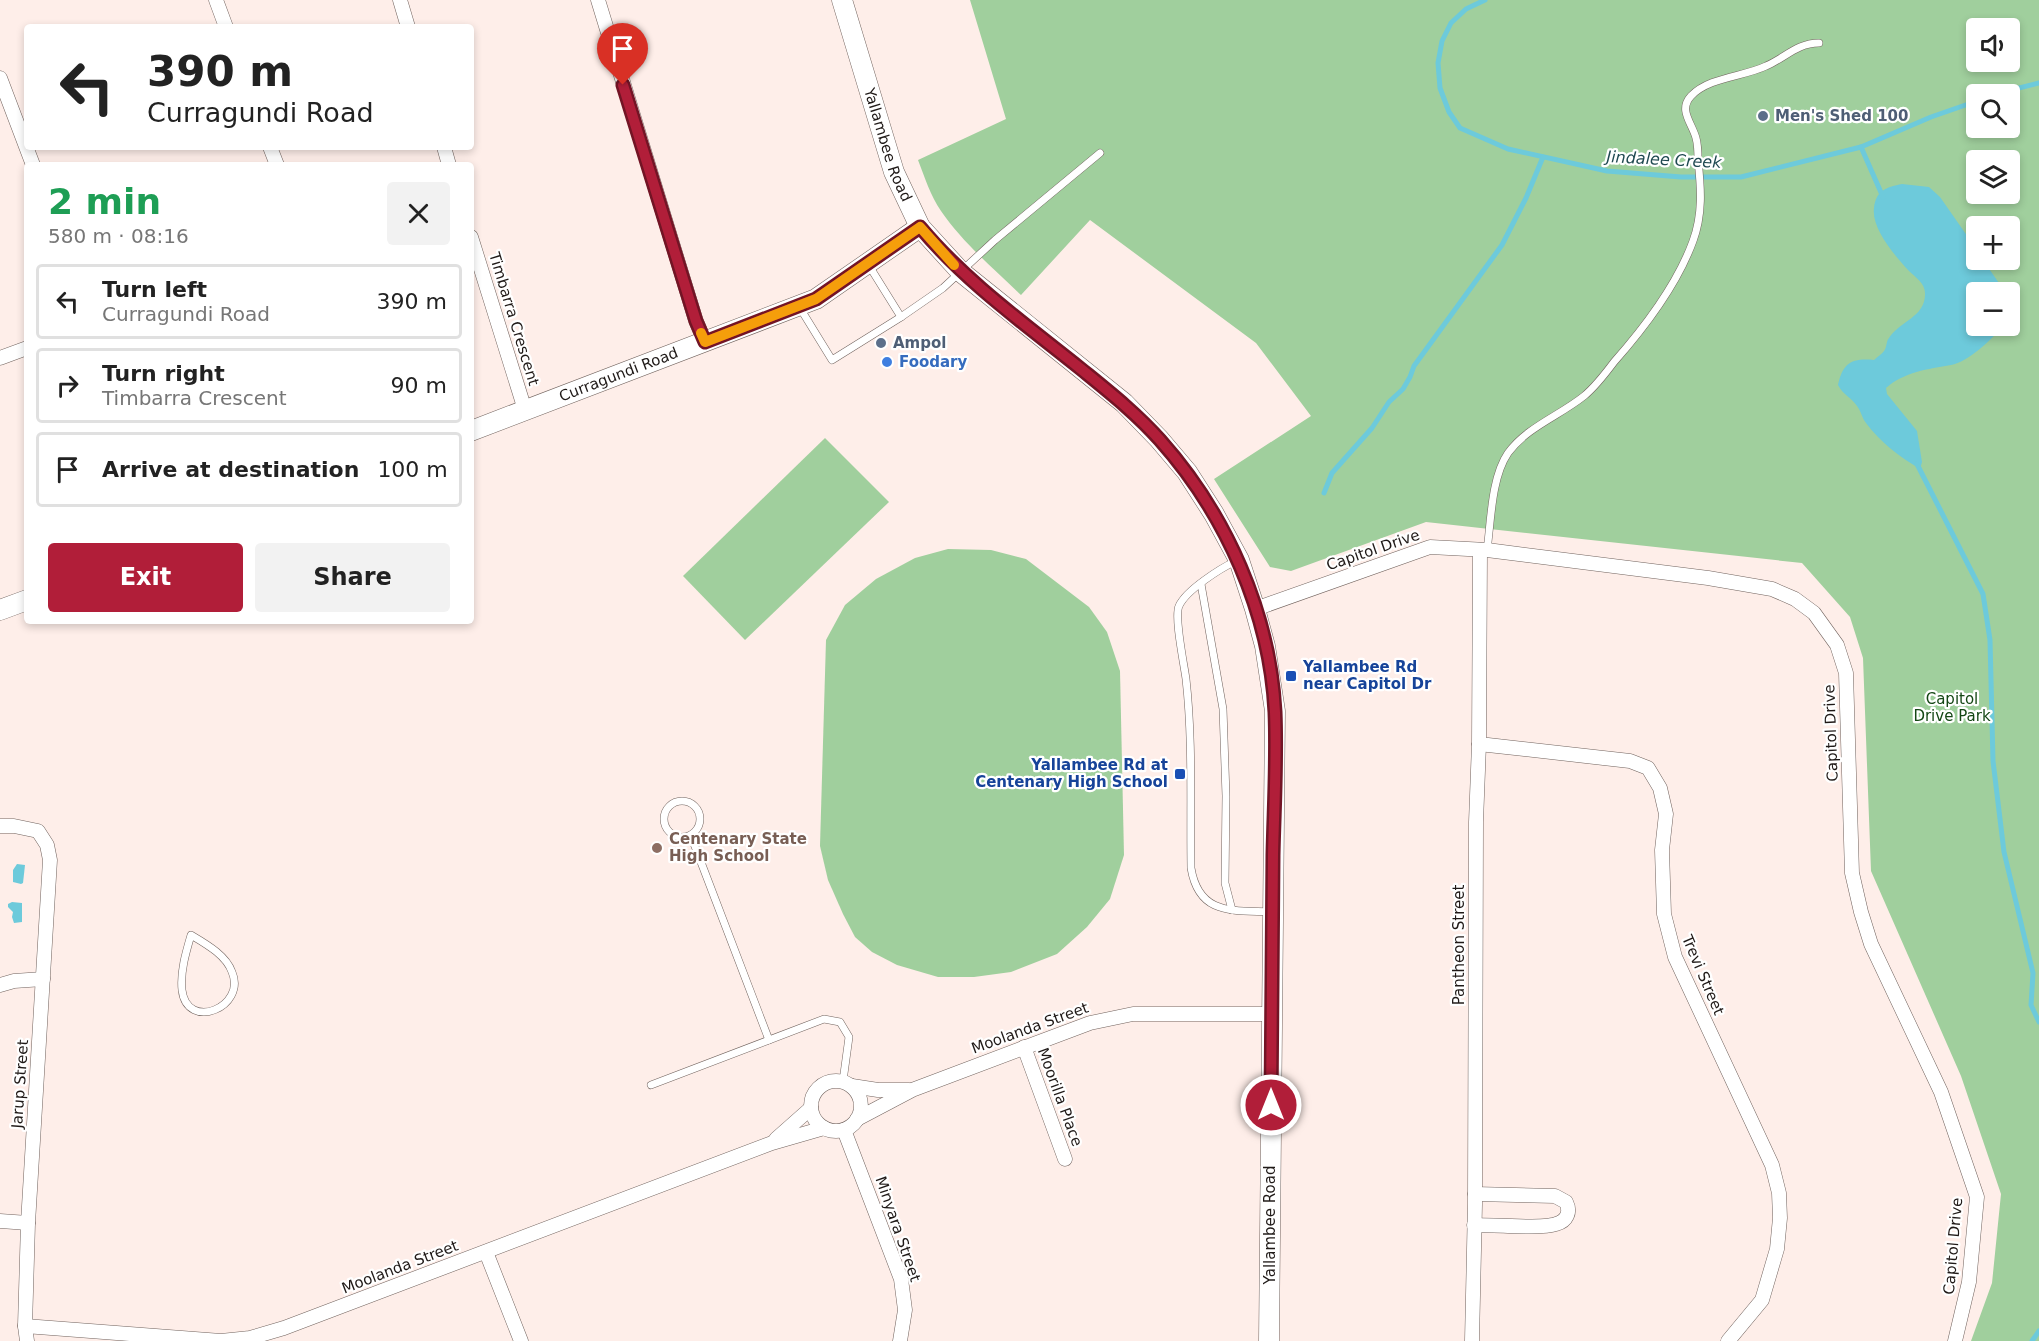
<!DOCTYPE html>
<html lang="en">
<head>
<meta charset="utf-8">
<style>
	:root { --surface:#fff; --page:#f2f2f2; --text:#222; --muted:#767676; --line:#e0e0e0; --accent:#b11e39 }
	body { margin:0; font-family:"DejaVu Sans",sans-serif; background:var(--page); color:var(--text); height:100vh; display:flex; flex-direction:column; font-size:22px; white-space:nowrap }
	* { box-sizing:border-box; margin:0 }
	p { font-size:20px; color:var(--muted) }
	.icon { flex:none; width:33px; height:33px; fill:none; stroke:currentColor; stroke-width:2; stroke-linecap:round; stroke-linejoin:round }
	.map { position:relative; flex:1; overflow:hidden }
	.details { position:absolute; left:24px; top:162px; width:450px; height:462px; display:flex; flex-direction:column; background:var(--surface); border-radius:6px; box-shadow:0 3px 9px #0003 }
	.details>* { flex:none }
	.hud { position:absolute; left:24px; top:24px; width:450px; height:126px; border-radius:6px; box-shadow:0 3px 9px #0003; background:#fff; color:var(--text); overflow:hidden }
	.buttons { position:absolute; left:1966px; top:18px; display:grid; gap:12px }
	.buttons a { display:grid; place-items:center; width:54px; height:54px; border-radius:6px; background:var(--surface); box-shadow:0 3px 9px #0003; font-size:30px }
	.pin { position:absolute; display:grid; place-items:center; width:51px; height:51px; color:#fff; margin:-62px -26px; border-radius:50% 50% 50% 0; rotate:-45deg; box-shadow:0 0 6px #0007 }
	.pin .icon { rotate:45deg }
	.me { position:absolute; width:66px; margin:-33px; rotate:0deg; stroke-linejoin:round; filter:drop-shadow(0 0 4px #0008) }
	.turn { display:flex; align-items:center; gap:21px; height:126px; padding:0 24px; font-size:27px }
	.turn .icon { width:78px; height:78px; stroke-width:2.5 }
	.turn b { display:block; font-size:42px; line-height:51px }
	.round { display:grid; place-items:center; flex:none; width:63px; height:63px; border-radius:6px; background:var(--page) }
	.summary { display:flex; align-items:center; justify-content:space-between; height:102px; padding:0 24px }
	h1 { font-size:36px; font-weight:700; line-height:45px; color:#1e9e55 }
	.button { display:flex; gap:12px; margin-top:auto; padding:12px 24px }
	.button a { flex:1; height:69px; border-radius:6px; background:var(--accent); color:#fff; font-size:24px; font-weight:700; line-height:69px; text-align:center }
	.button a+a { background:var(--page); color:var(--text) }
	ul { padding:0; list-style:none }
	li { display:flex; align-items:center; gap:18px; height:75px; margin:0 12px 9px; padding:0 12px; border:3px solid var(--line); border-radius:6px }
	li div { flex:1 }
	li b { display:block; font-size:22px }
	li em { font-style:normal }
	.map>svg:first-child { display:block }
	.green { fill:#a0cf9d; fill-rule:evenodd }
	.water { fill:#6dcadb }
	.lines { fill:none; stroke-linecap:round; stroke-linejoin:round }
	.stream { stroke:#6dcadb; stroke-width:5 }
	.lane-casing { stroke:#71635e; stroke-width:8 }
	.street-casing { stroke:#71635e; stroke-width:15 }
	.secondary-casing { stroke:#71635e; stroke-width:21 }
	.lane { stroke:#fff; stroke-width:7 }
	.street { stroke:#fff; stroke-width:14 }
	.secondary { stroke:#fff; stroke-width:20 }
	.route-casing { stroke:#731425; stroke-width:15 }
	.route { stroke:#b11e39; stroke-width:10 }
	.slow { stroke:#f59e0b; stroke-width:10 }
	.service-dot { fill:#5c6f8a; stroke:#fff; stroke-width:2 }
	.shop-dot { fill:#3f7fe0; stroke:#fff; stroke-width:2 }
	.transit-dot { fill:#1a4fb4; stroke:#fff; stroke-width:2 }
	.education-dot { fill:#8d6e63; stroke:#fff; stroke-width:2 }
	.labels { text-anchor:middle; stroke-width:4.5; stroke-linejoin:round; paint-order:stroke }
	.service-label { font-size:15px; font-weight:bold; fill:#4e5e75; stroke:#fff; text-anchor:start }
	.street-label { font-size:15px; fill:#1f1917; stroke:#fff }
	.shop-label { font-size:15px; font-weight:bold; fill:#366cbe; stroke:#fff; text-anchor:start }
	.transit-label { font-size:15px; font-weight:bold; fill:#164399; stroke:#fff; text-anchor:start }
	.park-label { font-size:15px; fill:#144714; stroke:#fff }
	.education-label { font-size:15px; font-weight:bold; fill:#785e54; stroke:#fff; text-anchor:start }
	.water-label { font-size:16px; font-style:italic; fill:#1f4951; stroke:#fff }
</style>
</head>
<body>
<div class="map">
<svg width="2039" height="1341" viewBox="0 0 2039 1341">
	<rect width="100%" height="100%" fill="#feeee9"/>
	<g class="green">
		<path d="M970 0H2039V1341H1971L1992 1283 2001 1194 1961 1076 1871 871 1863 658 1850 617 1802 563 1426 522 1291 571 1270 567 1214 479 1311 416 1256 343 1090 220 1021 295C994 269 963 243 941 211 930 195 925 178 918 160L1006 119ZM1977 28H2010V62H1977ZM1977 94H2010V128H1977ZM1977 160H2010V194H1977ZM1977 226H2010V260H1977ZM1977 292H2010V326H1977Z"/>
		<polygon points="825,438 889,502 745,640 683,576"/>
		<polygon points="948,549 991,550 1026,559 1089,607 1107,632 1120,671 1124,855 1110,899 1087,927 1057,954 1011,972 974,977 938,977 897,965 872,952 855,937 843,914 828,880 820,846 826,640 845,605 876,579 915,558"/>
	</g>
	<g class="water">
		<path d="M1902 184 1929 187 1940 197 1977 250V260H1983L2001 286 2004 292H1977V326H2002C1993 339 1968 362 1951 365 1928 369 1904 372 1886 388L1887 394 1917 431 1922 462 1920 469C1900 457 1880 442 1866 423 1862 418 1861 411 1857 406 1851 397 1844 396 1838 385 1843 363 1851 358 1874 360 1877 357 1882 354 1884 351 1887 347 1886 341 1889 338 1900 321 1926 317 1925 293 1925 283 1915 277 1909 271 1896 257 1871 229 1874 208 1876 190 1887 187 1902 184Z"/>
		<polygon points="17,864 25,865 23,883 21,884 13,882 13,870"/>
		<polygon points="12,902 22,903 22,922 14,923 12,917 13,912 8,907 8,904"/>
	</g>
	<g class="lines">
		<g class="stream">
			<polyline points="1485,0 1466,9 1451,23 1442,41 1438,63 1440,88 1449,112 1460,128 1508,149 1607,171 1681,177 1741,177 1861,147 1931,117 1977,101"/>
			<polyline points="1995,94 2039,83"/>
			<polyline points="1861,147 1883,197"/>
			<polyline points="1917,464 1983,594 1990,640 1993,761 2004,852 2033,973 2031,1005 2039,1022"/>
			<polyline points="1324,493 1332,473 1372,428 1389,402 1403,389 1410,377 1414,366 1502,245 1526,198 1543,157"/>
			<polyline points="2032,1341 2039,1331"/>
		</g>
		<defs>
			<g id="lane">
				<polyline points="868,264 901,317 943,288 995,240 1100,153"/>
				<polyline points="800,308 832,360 901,317"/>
				<path d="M1487 550C1491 522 1491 478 1508 453 1527 427 1559 416 1584 396 1595 387 1605 374 1614 362 1645 327 1677 285 1693 241 1703 214 1701 188 1698 160 1698 153 1698 145 1696 138 1692 123 1678 110 1691 96 1709 77 1743 77 1766 66 1785 58 1797 43 1819 43"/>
				<path d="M1236 561C1221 568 1186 590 1179 606 1174 617 1184 664 1186 679 1193 741 1190 805 1191 868 1199 916 1233 910 1272 912"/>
				<polyline points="1201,584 1223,709 1226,796 1225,883 1232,910"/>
				<circle cx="682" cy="819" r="18"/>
				<polyline points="691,836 769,1040"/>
				<path d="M191 935C206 944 226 955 232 972 247 1007 187 1032 182 990 180 972 186 952 191 935Z"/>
				<polyline points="651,1085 824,1019 840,1022 849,1037 843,1081"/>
			</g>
			<g id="street">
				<polyline points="216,0 226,27"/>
				<polyline points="400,0 408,27"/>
				<polyline points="598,0 696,321 705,342"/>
				<polyline points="0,78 33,165"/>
				<polyline points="270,147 277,165"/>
				<polyline points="444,147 449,165"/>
				<polyline points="471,237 525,410"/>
				<polyline points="0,358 27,348"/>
				<polyline points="1255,609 1430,547 1487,550 1708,578 1772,589 1795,599 1814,613 1837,645 1846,673 1852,873 1861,912 1871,944 1941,1092 1977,1197 1969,1282 1955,1341"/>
				<polyline points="1479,744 1630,761 1648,768 1660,788 1666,814 1662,850 1664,914 1675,957 1772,1165 1779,1193 1780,1218 1777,1249 1762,1300 1728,1341"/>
				<polyline points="0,826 14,826 38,831 47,845 50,860 28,1223 25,1326 27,1341"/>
				<polyline points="0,985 14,981 43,979"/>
				<polyline points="1024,1047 1065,1159"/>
				<circle cx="836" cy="1106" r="25"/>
				<polyline points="852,1086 878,1090 909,1090"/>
				<polyline points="857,1119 912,1090 1090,1023 1133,1014 1272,1014"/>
				<polyline points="844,1130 901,1279 905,1310 900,1341"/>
				<polyline points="776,1139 811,1108"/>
				<polyline points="0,1221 28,1223"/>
				<path d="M1474 1225C1492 1225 1542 1229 1556 1224 1567 1221 1571 1212 1566 1202L1555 1196 1475 1194"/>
				<polyline points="486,1252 521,1341"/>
				<polyline points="25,1326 221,1341 250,1338 284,1328 772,1143 824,1128"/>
				<polyline points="1472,1341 1475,1204 1476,822 1479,744 1480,550"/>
			</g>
			<g id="secondary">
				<path id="s1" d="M842 0 894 172 920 227 961 272 1124 403 1159 439 1187 472 1214 514 1239 560 1255 609 1265 646 1275 711 1269 1341"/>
				<path id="s2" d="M471 431 816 299 920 227"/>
				<polyline points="0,610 27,600"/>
			</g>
		</defs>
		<use href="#lane" class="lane-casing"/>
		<use href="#street" class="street-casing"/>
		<use href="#secondary" class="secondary-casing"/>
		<use href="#lane" class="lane"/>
		<use href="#street" class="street"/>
		<use href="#secondary" class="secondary"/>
	</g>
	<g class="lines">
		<defs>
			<path id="route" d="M623 85 696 321 705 342 816 299 920 227C966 282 1025 324 1081 369 1108 391 1136 413 1160 440 1226 514 1270 613 1275 712 1277 760 1274 808 1273 855 1273 939 1272 1022 1271 1105"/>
		</defs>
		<use href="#route" class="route-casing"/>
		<use href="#route" class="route"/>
		<polyline class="slow" points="701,333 705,342 816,299 920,227 954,265"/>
	</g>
	<g class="service-dot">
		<circle cx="1763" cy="116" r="6"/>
		<circle cx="881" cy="343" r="6"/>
	</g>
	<circle class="shop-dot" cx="887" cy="362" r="6"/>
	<g class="transit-dot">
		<rect x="1285" y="670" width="12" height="12" rx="3"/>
		<rect x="1174" y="768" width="12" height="12" rx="3"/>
	</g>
	<circle class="education-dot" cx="657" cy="848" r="6"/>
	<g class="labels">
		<g class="service-label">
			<text x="1775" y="121">Men's Shed 100</text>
			<text x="893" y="348">Ampol</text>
		</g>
		<g class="street-label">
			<text dy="5" stroke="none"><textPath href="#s1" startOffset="152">Yallambee Road</textPath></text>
			<text transform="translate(514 319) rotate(73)" y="5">Timbarra Crescent</text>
			<text dy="5" stroke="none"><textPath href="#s2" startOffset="158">Curragundi Road</textPath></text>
			<text transform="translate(1373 550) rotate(-19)" y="5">Capitol Drive</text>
			<text transform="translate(1831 733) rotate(-92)" y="5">Capitol Drive</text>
			<text transform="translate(1459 945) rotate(-90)" y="5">Pantheon Street</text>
			<text transform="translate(1703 975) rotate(67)" y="5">Trevi Street</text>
			<text transform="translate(1030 1028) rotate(-20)" y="5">Moolanda Street</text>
			<text transform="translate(20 1084) rotate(-86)" y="5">Jarup Street</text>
			<text transform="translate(1060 1097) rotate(70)" y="5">Moorilla Place</text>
			<text transform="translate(1270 1225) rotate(-90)" y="5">Yallambee Road</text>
			<text transform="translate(898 1229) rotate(71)" y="5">Minyara Street</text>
			<text transform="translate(1953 1246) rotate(-85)" y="5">Capitol Drive</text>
			<text transform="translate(400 1267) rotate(-21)" y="5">Moolanda Street</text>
		</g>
		<g class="shop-label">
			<text x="899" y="367">Foodary</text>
		</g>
		<g class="transit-label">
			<text x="1303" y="672">Yallambee Rd<tspan x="1303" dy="17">near Capitol Dr</tspan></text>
			<text x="1168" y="770" text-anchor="end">Yallambee Rd at<tspan x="1168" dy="17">Centenary High School</tspan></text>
		</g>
		<g class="park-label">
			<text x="1952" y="704">Capitol<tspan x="1952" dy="17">Drive Park</tspan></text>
		</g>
		<g class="education-label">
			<text x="669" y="844">Centenary State<tspan x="669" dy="17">High School</tspan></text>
		</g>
		<g class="water-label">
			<text transform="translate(1664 159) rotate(3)" y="6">Jindalee Creek</text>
		</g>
	</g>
</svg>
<div class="buttons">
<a><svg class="icon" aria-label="sound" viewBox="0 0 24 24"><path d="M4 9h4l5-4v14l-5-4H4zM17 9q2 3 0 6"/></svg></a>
<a><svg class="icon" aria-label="search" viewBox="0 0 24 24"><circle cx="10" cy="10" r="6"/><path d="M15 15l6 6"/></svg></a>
<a><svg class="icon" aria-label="layers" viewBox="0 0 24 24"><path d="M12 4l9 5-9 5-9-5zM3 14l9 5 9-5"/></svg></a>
<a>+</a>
<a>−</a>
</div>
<div class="pin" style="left:623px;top:85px;background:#d93025"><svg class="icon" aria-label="arrive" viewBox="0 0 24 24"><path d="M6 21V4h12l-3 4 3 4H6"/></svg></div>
<svg class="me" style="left:1271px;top:1105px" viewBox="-20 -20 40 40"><circle r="17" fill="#b11e39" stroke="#fff" stroke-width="3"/><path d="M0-11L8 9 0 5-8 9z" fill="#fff"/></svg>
<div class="hud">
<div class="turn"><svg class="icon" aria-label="left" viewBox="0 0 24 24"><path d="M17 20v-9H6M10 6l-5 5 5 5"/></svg><div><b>390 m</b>Curragundi Road</div></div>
</div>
<section class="details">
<div class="summary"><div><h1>2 min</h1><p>580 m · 08:16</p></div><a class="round"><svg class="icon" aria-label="close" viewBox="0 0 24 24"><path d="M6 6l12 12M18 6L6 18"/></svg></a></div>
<ul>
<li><svg class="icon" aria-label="left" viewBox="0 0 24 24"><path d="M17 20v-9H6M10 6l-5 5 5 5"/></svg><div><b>Turn left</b><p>Curragundi Road</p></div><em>390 m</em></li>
<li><svg class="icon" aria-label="right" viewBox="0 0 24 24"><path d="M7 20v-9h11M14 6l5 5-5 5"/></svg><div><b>Turn right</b><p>Timbarra Crescent</p></div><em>90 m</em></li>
<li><svg class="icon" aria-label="arrive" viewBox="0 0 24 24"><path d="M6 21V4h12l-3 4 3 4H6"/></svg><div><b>Arrive at destination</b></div><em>100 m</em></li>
</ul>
<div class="button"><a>Exit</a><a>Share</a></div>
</section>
</div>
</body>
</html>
